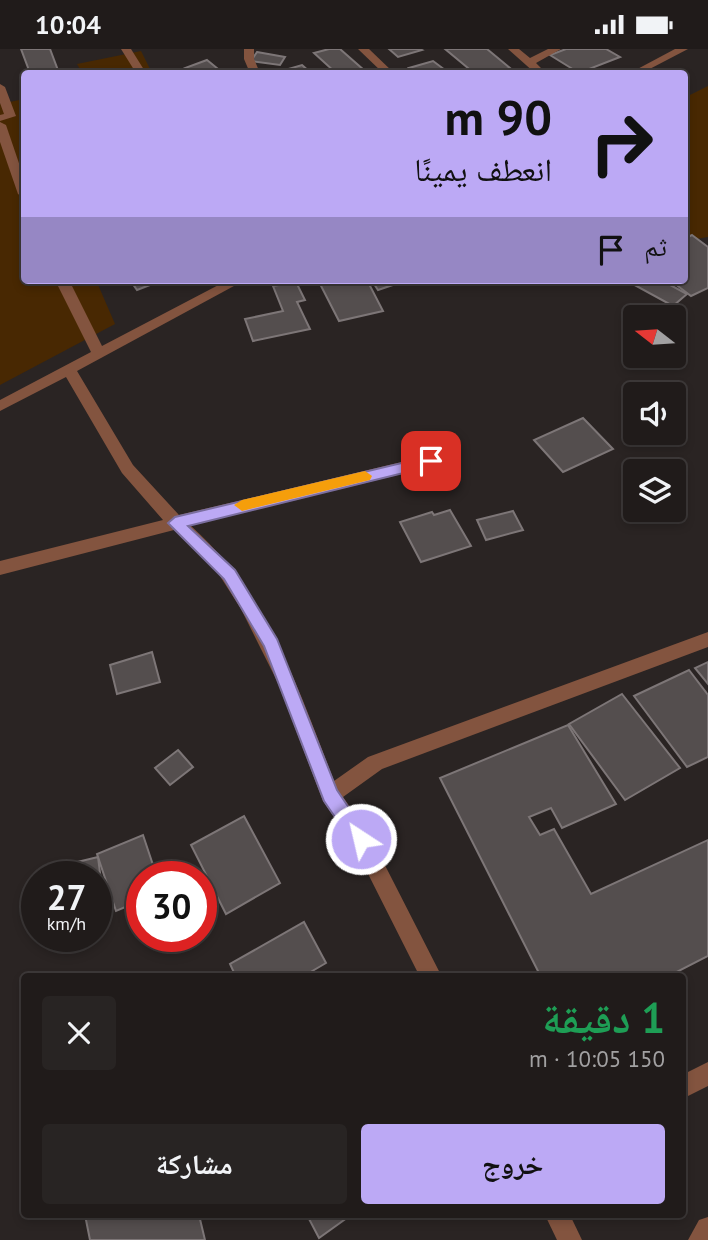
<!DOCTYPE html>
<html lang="ar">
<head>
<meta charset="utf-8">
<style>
	:root { --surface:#201b1a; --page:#282423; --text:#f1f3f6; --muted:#a2a1a2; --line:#3d3939; --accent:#bca9f5 }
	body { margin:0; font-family:"PT Sans","Noto Naskh Arabic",sans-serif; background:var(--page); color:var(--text); direction:rtl; height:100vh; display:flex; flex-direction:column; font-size:26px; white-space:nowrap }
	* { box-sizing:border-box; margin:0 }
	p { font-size:23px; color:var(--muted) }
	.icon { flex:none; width:38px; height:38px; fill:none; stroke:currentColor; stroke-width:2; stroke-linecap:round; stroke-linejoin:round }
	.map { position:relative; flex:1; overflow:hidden; direction:ltr }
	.details { position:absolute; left:21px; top:924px; width:665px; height:245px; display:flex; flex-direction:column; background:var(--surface); border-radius:7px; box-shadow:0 4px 10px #0003,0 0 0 2px var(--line); direction:rtl }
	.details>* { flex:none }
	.top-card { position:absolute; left:21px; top:21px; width:667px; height:214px; border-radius:7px; box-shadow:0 4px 10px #0003,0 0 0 2px var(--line); direction:rtl; background:#bca9f5; color:#111; overflow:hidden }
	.needle { width:46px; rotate:287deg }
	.fabs { position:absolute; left:623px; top:256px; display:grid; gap:14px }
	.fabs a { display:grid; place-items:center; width:63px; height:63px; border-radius:7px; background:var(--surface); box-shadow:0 4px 10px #0003,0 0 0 2px var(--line); font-size:35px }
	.speed { position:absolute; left:21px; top:812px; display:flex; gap:14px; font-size:35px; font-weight:700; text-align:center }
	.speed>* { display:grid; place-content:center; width:91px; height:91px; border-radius:50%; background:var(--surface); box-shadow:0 4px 10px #0003,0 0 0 2px var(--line); line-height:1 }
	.speed small { font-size:18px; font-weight:400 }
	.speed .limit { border:10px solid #d22; background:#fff; color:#111 }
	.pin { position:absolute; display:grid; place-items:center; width:60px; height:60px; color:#fff; margin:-30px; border-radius:14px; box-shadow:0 4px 10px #0006 }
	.me { position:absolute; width:77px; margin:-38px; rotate:325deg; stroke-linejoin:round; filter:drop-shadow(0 0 5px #0008) }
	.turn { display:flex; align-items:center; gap:24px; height:147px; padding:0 21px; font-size:32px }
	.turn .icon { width:91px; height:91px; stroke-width:2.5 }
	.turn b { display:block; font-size:49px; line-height:60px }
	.then { display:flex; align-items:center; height:66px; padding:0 21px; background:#0003; gap:14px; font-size:26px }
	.round { display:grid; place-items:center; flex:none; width:74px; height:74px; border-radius:7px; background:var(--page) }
	.headline { display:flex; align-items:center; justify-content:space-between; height:119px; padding:0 21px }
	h1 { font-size:42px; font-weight:700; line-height:52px; color:#1e9e55 }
	.primary-button { display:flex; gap:14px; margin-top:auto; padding:14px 21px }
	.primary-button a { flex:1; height:80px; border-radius:7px; background:var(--accent); color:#111; font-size:28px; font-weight:700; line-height:80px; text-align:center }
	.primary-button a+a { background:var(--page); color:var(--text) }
	.status { display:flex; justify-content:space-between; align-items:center; height:49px; padding:0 35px; background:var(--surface); direction:ltr }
	.status svg { height:19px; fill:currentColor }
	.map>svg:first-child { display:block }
	.green { fill:#482802 }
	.building { fill:#544e4e; stroke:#7d7677; stroke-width:2 }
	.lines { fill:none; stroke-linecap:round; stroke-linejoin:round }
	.minor { fill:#83543f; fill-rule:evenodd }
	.route { fill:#bca9f5; stroke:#7a6e9f; stroke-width:2 }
	.slow { fill:#f59e0b }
</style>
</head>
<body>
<div class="status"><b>10:04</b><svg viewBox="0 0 49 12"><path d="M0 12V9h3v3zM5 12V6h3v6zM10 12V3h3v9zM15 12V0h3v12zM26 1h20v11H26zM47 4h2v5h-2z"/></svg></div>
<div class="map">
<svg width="708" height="1191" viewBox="0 0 708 1191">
	<rect width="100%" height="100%" fill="#2a2423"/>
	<g class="green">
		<polygon points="141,2 152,24 82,24 77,15"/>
		<polygon points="708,37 708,188 684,192 684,49"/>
		<polygon points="24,50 24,231 96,231 115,275 0,336 0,55"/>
	</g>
	<g class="building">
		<polygon points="21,0 50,0 59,24 30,24"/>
		<polygon points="329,0 340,0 365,22 336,24 314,4"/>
		<polygon points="389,0 420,0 422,1 398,8"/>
		<polygon points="445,0 487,0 510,19 492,24 474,24"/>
		<polygon points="566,0 606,0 620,8 579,24 550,6"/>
		<polygon points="257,3 285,8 280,16 251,12"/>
		<polygon points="207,11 223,24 191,24 185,19"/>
		<polygon points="433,12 449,24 416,24 409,19"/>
		<polygon points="302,16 311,24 278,23"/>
		<polygon points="692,186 708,198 708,239 691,247 670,231 684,231 684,190"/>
		<polygon points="130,231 163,231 137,241"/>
		<polygon points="318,231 367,231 383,262 339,272"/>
		<polygon points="393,231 396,235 378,241 372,232"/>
		<polygon points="631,231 661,231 687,245 673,257 629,233"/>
		<polygon points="296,233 305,251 297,253 310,280 253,292 245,270 283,262 273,237"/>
		<polygon points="583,369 613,400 563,423 534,391"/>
		<polygon points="450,461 471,497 421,513 400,473 432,463 434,466"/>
		<polygon points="513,462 523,481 486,491 477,471"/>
		<polygon points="152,603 160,633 117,645 110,616"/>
		<polygon points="708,613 708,635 695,619"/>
		<polygon points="689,621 708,646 708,708 687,718 634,647"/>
		<polygon points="622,645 680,719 625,751 569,675"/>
		<polygon points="568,676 616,755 562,779 551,759 529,768 540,786 554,780 591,845 708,791 708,907 667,928 541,928 440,729"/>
		<polygon points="178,701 193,718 170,736 155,719"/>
		<polygon points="244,767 280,834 226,865 191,796"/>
		<polygon points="143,786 157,828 142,828 142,851 116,862 97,805"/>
		<polygon points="98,808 105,863 96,865 96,828 53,828 52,819"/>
		<polygon points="304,873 326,914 309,924 310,928 236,928 230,915"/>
		<polygon points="85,1166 199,1166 205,1191 90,1191"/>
		<polygon points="307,1166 351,1166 319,1189"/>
	</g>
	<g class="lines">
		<g class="minor">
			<polygon points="121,0 131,0 146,24 136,24"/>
			<polygon points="244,0 254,0 254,10 260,24 250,24 244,10"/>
			<polygon points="358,0 369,0 394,24 383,24"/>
			<polygon points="508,0 519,0 530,9 548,0 561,0 536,14 546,24 535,24"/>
			<polygon points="675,0 688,0 642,24 630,24"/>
			<polygon points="0,35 5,38 16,67 0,72 0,66 4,65 0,54"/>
			<polygon points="0,73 6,76 24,129 24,149 18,145 0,93"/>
			<path d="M55 231H69L102 297 228 231H245L77 322 133 416 179 466 431 406 436 408 439 412 436 416 431 418 190 476C267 545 298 638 334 732L368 708 708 583V598L382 720 343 748 368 783 442 928H420L354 797 323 752 278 634 241 560 218 524 174 481 0 526V512L163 471 122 424 66 328 0 362V351L91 303Z"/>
			<polygon points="708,1013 708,1037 682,1050 682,1026"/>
			<polygon points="545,1166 570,1166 582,1191 557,1191"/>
			<polygon points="708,1168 708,1191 688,1191 699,1171"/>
		</g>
	</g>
	<polygon class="route" points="431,407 436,409 436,416 188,477 235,521 277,590 337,741 370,790 367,796 361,799 354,796 324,752 264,597 224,530 168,474 175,468"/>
	<polygon class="slow" points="365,422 372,427 370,431 242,462 234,456 242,451"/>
</svg>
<div class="fabs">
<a><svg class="needle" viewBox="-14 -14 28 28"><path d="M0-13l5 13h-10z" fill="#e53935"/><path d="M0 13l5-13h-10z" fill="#a2a1a2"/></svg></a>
<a><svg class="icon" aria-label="sound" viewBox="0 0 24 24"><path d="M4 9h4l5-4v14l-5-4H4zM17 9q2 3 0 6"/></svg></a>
<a><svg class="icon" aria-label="layers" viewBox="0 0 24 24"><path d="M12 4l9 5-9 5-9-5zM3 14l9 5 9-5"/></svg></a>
</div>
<div class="speed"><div>27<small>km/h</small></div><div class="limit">30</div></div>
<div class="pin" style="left:431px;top:412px;background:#d93025"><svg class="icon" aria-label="arrive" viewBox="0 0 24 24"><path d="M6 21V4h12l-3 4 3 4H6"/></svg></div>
<svg class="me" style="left:361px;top:790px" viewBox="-20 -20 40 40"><circle r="17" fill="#bca9f5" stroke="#fff" stroke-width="3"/><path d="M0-11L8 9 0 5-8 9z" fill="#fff"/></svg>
<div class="top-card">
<div class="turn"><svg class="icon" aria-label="right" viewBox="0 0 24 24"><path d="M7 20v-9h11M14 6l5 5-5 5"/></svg><div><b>90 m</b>انعطف يمينًا</div></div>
<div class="then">ثم<svg class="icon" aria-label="arrive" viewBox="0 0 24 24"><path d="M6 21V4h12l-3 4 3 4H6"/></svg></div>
</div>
<section class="details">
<div class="headline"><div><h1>1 دقيقة</h1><p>150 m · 10:05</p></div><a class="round"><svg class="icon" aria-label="close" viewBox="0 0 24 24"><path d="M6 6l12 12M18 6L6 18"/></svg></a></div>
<div class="primary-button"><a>خروج</a><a>مشاركة</a></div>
</section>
</div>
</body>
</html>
